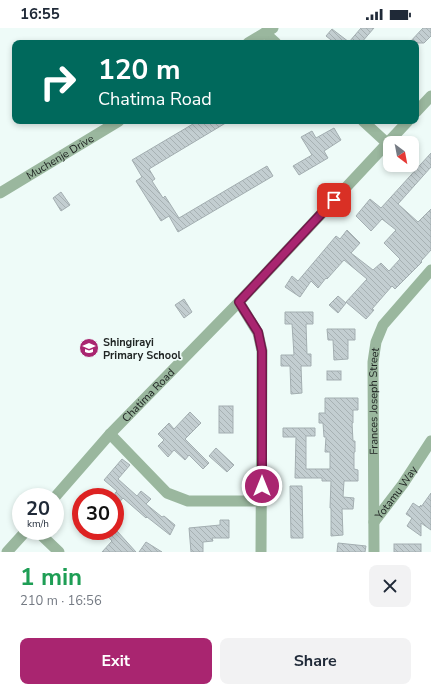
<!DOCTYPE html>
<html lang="en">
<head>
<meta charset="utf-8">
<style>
	:root { --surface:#fff; --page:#f2f2f3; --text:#1f2937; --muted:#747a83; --accent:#a92570 }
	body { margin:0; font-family:"Nunito Sans",sans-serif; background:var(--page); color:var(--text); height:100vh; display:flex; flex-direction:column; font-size:15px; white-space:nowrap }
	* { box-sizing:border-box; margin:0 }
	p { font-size:13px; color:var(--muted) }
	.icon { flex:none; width:22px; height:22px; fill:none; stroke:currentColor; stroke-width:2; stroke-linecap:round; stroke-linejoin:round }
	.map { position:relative; height:524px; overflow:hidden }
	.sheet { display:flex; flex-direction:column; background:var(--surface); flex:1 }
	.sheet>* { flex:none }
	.banner { position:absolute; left:12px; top:12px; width:407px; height:84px; border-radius:8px; box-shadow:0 2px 6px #0003; background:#00695c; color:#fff; overflow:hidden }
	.needle { width:26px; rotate:148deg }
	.tools { position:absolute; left:383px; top:108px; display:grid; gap:8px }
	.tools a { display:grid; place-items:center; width:36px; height:36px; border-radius:8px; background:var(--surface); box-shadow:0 2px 6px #0003; font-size:20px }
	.speed { position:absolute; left:12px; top:460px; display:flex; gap:8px; font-size:20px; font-weight:700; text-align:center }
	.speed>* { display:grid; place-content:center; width:52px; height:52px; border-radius:50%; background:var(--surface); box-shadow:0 2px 6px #0003; line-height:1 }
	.speed small { font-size:10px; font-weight:400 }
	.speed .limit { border:6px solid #d22; background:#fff; color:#111 }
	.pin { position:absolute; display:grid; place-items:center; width:34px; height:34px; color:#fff; margin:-17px; border-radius:8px; box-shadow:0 2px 6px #0006 }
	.me { position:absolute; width:44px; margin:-22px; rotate:0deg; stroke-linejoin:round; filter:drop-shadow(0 0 3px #0008) }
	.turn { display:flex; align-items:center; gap:14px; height:84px; padding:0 20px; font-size:18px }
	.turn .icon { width:52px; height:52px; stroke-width:2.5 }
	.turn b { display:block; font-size:28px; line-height:34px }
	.round { display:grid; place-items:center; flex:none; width:42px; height:42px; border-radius:8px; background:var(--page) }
	.overview { display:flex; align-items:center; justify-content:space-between; height:68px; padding:0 20px }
	h1 { font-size:24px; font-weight:700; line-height:30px; color:#1e9e55 }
	.cta { display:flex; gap:8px; margin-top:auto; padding:8px 20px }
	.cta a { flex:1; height:46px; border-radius:8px; background:var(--accent); color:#fff; font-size:16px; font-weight:700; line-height:46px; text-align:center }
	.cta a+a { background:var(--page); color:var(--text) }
	.status { display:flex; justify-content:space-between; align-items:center; height:28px; padding:0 20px; background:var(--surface); direction:ltr }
	.status svg { height:11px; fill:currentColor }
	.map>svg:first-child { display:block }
	.building { fill:url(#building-back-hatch); stroke:#a3aeb1 }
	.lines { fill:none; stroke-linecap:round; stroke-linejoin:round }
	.minor { stroke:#9ab79e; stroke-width:11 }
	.route-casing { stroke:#6e1849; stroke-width:10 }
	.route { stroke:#a92570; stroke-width:7 }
	.labels { text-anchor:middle; stroke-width:3.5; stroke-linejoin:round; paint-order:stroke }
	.street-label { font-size:11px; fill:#202524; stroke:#eefbf8 }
	.poi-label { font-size:11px; font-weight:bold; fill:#202524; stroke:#eefbf8; text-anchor:start }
</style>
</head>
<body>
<div class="status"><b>16:55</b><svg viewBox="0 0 49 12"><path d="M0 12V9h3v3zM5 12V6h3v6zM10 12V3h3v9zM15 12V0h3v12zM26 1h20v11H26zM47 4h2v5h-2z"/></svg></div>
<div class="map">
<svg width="431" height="524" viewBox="0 0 431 524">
	<defs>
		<pattern id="building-back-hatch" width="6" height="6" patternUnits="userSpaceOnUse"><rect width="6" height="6" fill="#c3ced1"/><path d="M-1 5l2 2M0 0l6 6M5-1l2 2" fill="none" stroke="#a7b1b3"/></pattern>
	</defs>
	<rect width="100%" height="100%" fill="#eefbf8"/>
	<g class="building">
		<polygon points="361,0 374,0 361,15 335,15 326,8 332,1 349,14"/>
		<polygon points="423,0 431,0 431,8 424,15 409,15"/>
		<polygon points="198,93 229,93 149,141 155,151 152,153 163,170 165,168 179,190 267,138 273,148 178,204 169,188 161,193 136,153 142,149 132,132"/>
		<polygon points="334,100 341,112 324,123 328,130 299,147 293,138 312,127 301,109 312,103 316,110"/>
		<polygon points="431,125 431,139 398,176 418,194 431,181 431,222 421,233 422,234 395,261 392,258 372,281 374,282 366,291 346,274 367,251 344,232 327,251 326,250 318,260 311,253 300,269 285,259 292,248 298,253 336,208 340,211 347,202 360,215 351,225 373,242 381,235 389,243 400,231 384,215 396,202 382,191 371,203 356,188 370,171 381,180"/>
		<polygon points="61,164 70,177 61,183 53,170"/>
		<polygon points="338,268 346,275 338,285 329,277"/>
		<polygon points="184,271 192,284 184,290 175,277"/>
		<polygon points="285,284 313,284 313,296 306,296 307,326 311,326 311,338 301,338 302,365 291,366 290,338 281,338 281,327 294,327 292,296 285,296"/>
		<polygon points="327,301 355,301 355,312 348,312 348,331 334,332 333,312 328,312"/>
		<rect x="327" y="343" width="14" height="9"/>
		<polygon points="325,370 358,370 358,382 353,382 353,395 352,395 353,413 355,413 355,424 354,424 354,441 358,442 358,453 344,453 343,469 354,470 353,481 342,481 343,507 331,508 331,480 330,480 331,453 322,453 322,450 295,450 296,409 283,409 283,400 315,400 315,408 306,408 306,441 330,441 330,424 325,424 326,409 324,409 323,395 319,395 319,385 325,385"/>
		<rect x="219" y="378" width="14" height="27"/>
		<polygon points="190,384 201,395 185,411 209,435 203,441 189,427 185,432 174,422 168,429 158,418 164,412 158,406 169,395 174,401"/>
		<polygon points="216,420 234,437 227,444 209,428"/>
		<polygon points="122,431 130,437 118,451 137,468 141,463 151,471 146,476 162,489 164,488 175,497 170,507 147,489 146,490 123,470 115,479 115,465 117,463 104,452"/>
		<polygon points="290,458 302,458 303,510 291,510"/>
		<polygon points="431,465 431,502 421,495 421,508 407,498 412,490 406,486 413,475 419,479 421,477 421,479"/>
		<polygon points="220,492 229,492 229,510 212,510 213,513 203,514 203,524 191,524 189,500 220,497"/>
		<polygon points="103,503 117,503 136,524 102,524 112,513"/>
		<polygon points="146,514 162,524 139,524"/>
		<polygon points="338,515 366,518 365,524 337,524"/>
		<rect x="394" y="516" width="27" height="8"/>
	</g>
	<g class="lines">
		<g class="minor">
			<polyline points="265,5 276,15"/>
			<polyline points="248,15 273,0"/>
			<polyline points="416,84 431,68"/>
			<polyline points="363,93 388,116"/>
			<path id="s1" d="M0 165 119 93"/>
			<polyline points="239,274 258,305 262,323 261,524"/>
			<polyline points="110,406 167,465 188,473 262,473"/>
			<path id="s2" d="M55 469 110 406 239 274 408 93"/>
			<path id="s3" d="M374 494 403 456 431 413"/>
			<polyline points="37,503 59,524"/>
			<polyline points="7,524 26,503"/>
			<path id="s4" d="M374 524 373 334 376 314 383 297 431 242"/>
		</g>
	</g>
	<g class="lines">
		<defs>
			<polyline id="route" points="262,458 262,323 258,304 239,274 334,172"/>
		</defs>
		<use href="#route" class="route-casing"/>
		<use href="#route" class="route"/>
	</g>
	<defs>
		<symbol id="school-disc" viewBox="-11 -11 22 22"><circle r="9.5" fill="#a92570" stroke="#eefbf8"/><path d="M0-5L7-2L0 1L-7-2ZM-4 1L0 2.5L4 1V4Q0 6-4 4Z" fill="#fff"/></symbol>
	</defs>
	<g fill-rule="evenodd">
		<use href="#school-disc" x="78" y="309" width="22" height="22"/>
	</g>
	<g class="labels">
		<g class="street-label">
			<text dy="4" stroke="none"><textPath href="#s1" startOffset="70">Muchenje Drive</textPath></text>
			<text dy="4" stroke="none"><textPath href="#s2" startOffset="138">Chatima Road</textPath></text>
			<text dy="4" stroke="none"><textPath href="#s4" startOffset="151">Frances Joseph Street</textPath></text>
			<text dy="4" stroke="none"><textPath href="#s3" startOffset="37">Yotamu Way</textPath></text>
		</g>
		<g class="poi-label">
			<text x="103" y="318">Shingirayi<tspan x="103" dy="13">Primary School</tspan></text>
		</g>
	</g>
</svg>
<div class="tools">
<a><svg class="needle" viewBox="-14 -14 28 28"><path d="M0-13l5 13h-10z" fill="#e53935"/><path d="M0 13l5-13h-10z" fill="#747a83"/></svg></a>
</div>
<div class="speed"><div>20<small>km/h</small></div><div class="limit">30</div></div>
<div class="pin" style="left:334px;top:172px;background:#d93025"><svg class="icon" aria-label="arrive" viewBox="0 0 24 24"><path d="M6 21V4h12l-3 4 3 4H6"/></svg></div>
<svg class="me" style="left:262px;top:458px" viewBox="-20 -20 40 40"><circle r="17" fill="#a92570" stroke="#fff" stroke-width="3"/><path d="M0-11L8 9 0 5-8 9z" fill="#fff"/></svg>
<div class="banner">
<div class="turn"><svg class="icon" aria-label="right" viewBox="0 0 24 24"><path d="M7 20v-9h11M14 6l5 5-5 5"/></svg><div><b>120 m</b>Chatima Road</div></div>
</div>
</div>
<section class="sheet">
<div class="overview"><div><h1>1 min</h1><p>210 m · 16:56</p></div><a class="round"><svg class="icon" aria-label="close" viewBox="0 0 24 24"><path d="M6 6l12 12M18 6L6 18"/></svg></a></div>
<div class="cta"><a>Exit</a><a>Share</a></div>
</section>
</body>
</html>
